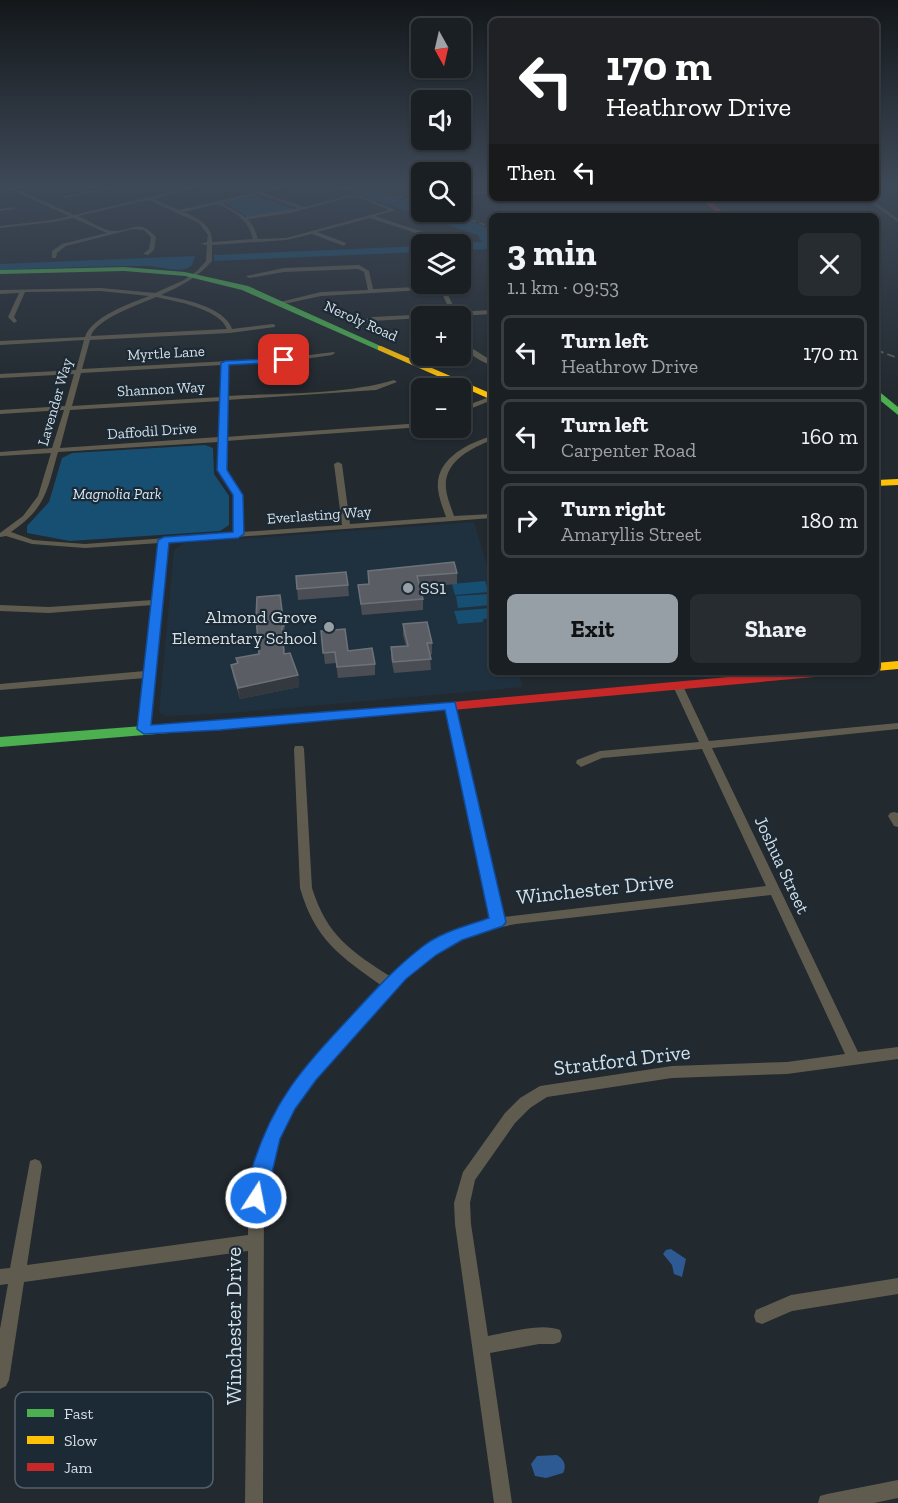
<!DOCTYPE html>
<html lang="en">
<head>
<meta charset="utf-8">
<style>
	:root { --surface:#1a1f23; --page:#272c30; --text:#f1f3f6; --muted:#9fa2a6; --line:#383d41; --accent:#979fa6 }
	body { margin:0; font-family:"Zilla Slab",serif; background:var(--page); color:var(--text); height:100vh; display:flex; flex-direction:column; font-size:22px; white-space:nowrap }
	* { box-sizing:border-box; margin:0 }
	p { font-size:20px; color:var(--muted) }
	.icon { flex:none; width:33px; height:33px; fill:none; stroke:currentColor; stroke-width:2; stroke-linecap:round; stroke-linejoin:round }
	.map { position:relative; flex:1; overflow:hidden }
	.side { position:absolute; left:489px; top:213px; width:390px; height:462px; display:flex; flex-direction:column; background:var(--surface); border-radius:9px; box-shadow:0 2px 4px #0004,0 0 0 2px var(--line) }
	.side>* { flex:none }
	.top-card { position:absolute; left:489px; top:18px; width:390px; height:183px; border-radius:9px; box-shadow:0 2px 4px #0004,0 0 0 2px var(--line); background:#202124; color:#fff; overflow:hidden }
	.needle { width:39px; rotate:172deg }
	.tools { position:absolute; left:411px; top:18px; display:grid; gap:12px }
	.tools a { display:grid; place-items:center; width:60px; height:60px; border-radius:9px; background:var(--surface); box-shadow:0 2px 4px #0004,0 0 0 2px var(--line); font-size:30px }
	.pin { position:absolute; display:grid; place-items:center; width:51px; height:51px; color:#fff; margin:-26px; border-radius:12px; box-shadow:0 3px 9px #0006 }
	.me { position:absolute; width:66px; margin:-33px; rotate:11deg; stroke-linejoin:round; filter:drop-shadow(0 0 4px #0008) }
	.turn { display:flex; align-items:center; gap:21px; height:126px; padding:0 18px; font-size:27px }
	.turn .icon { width:78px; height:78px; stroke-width:2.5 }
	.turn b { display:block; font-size:42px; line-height:51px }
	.then { display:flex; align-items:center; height:57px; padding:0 18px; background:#0003; gap:12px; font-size:22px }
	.round { display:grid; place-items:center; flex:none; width:63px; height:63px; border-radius:9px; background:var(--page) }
	.summary { display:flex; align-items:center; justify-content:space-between; height:102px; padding:0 18px }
	h1 { font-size:36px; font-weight:700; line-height:45px }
	.button { display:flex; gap:12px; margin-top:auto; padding:12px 18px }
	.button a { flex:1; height:69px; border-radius:9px; background:var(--accent); color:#111; font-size:24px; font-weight:700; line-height:69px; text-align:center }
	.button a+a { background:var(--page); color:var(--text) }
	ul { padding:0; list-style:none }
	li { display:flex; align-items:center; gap:18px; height:75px; margin:0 12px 9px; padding:0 6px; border:3px solid var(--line); border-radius:9px }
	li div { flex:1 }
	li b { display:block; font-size:22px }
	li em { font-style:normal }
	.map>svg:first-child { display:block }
	.built { fill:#1f313f }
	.green { fill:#174f72 }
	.water { fill:#2d5a92 }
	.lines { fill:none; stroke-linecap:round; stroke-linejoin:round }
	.street { fill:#5f5c4f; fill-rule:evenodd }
	.fast { fill:#4caf50; fill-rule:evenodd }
	.slow { fill:#ffc107; fill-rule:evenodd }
	.jam { fill:#c62828; fill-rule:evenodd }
	.rail-far1 { stroke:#5e5d55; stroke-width:1.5; stroke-dasharray:6 3; stroke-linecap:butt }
	.rail { stroke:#5e5d55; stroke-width:2; stroke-dasharray:8 4; stroke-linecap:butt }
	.wall { fill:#4a4e54 }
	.shaded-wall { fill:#34393f }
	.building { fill:#5a5e64; stroke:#6d7278; stroke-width:1.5 }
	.route { fill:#1a73e8; stroke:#114b97; stroke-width:1.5 }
	.poi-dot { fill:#979fa6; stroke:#1c2a35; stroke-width:2 }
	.labels { text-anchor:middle; stroke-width:4.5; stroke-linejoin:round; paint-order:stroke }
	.far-street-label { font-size:15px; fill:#d6dfe6; stroke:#1c2a35 }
	.far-park-label { font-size:15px; font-style:italic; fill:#d4e7f6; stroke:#1c2a35 }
	.poi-label { font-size:18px; fill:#d6dfe6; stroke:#1c2a35; text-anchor:start }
	.street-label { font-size:18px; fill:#d6dfe6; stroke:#1c2a35 }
	.near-street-label { font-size:21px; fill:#d6dfe6; stroke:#1c2a35 }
	.key { fill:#1c2a35; stroke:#54606a; stroke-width:1.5 }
	.key-label { font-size:16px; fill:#d6dfe6 }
</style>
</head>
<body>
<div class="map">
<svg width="898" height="1503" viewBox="0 0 898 1503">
	<rect width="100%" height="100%" fill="#22292f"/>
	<polygon class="built" points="474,522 492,582 492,672 518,672 523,687 232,713 166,716 159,712 174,550 184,543"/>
	<g class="green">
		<polygon points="329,185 356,185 421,206 422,212 439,212 492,229 492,249 461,250 460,244 448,244 482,242 478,235"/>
		<polygon points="255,195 293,209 248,217 225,203"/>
		<polygon points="421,246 421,252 214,261 214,255"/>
		<path d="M195 256 192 265C182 275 160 266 147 266 98 266 49 268 0 270V264Z"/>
		<polygon points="205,445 213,448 214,474 229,496 229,525 220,531 70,541 27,533 27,526 49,502 62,458 72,453"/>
		<polygon points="485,581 489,592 455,595 452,584"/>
		<polygon points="489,594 492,605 458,608 456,596"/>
		<polygon points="492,608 492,618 483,619 483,622 458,624 454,611"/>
	</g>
	<g class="water">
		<polygon points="671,1249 686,1259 682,1277 674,1274 672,1265 663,1254 666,1250"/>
		<path d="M557 1455C564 1459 567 1466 563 1473L546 1478 535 1476 531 1464 537 1456Z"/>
	</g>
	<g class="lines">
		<g class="street">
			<path d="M23 185H31L17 189 74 215 201 185H208L153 199 179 210 287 185H294L263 193 304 207 351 195 361 196 396 210 375 216 441 238V240H437L370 218 317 232 346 243 344 246 312 234 286 240 212 245V261C198 277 181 286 161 295 182 299 224 306 232 329L273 324 275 325V327L230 333 90 340 82 369 284 358 334 352 335 353 332 355 284 362 228 365 227 396C280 393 344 395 394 380L397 382 376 390 227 400 226 437 422 423V427L226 441V469L242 495V532L342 525 334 464 338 462 342 464 350 524 446 517C443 508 439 499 438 489 435 459 468 443 492 436V440C471 448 443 462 446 489 447 498 451 507 454 516L492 514V518L168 542 148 731H140L139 729 145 678 0 690V684L145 671 153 605 49 613 0 611V605L49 607 153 600 160 543 85 548 32 544 6 536 0 537V533L23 516 38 496 51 453 0 456V452L52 448 64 410 0 414V410L65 406 74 374 0 378V374L76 370 84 340 0 345V341L85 337C91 317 131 303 149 296L101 291 25 292 14 317 17 321 14 323 8 317 19 293 0 294V290L101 288 155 293 184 280 197 271 206 261 207 245 200 244 207 242 208 235 199 223 148 200 78 216C87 220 105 231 113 231 133 232 137 217 156 237L154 250 148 255 143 254 149 249 151 237 144 230 133 229 66 246 57 253 56 258H52V251L62 244 107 233 73 218 53 222 0 228V226L53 220 69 216 12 190 0 192V190ZM258 194 298 208 245 217 222 203ZM351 197 360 198 389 210 286 238 258 239 254 228 248 219 290 213ZM217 204C234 211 249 220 253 239L212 242C213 225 197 218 184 212ZM156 297C175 301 220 309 227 329L91 336C96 319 140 304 156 297ZM222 365 221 397 72 406 81 373ZM221 401 219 437 60 448 70 410ZM219 442 218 469 234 495V533L85 544 33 540 11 532C46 508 47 491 58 452Z"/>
			<polygon points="118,185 126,185 63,198 61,197"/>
			<polygon points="492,191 492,193 460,195 460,193"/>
			<polygon points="864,198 869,198 898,219 898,222"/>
			<polygon points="14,207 16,209 0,211 0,209"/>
			<polygon points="359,265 369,271 373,289 439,286 439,284 443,284 456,312 492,310 492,314 458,316 422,316 422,318 373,321 360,324 357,322 358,321 373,317 451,313 440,289 321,296 279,305 276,303 321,292 368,290 364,272 358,269 284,272 249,278 246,276 284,268"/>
			<path d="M460 330 463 332 470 347 492 361V366C475 358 460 351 460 330Z"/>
			<polygon points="492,396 492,400 460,413 460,408"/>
			<path d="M678 683 683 686 709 741 898 723V729L712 748 858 1052 898 1047V1059L787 1074 672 1078 547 1097 530 1108 515 1123 475 1180 470 1203 471 1224 488 1336C507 1333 541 1322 560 1330L562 1336 560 1342 554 1344H539L490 1353 512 1503H494L455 1224 454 1203 463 1172 505 1113 520 1098 540 1086 672 1066 787 1062 845 1054 771 895 516 924C490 929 466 936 444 950 405 974 375 1010 345 1044 324 1068 302 1091 287 1120 275 1144 269 1171 264 1198L263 1503H245L248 1251 24 1282 9 1380 6 1386 0 1389V1329L8 1284 0 1285V1269L10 1268 30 1161 35 1159 40 1161 42 1166 27 1265 248 1235V1198L254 1173 265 1138 277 1110 289 1090 303 1071 382 986C340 956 315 940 300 888L294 749 295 746H303L304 749 312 888C327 936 351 951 391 977 419 950 453 928 491 919L445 705 450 702 455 705 503 917 766 886 702 749 602 758 581 767 576 763 577 760 600 751 699 742 673 686Z"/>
			<polygon points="894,812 898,813 898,827 894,826 888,816 890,813"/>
			<polygon points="898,1278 898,1294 792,1311 762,1324 756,1322 754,1316 756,1310 791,1295"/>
			<polygon points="898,1480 898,1498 874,1503 818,1503 820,1496 827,1494"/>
		</g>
		<g class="fast">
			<polygon points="124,267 185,272 248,286 385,348 378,350 242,290 185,276 124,271 0,274 0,270"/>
			<polygon points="876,389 898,407 898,415 876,397"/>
			<polygon points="442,703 447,704 448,707 447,710 0,747 0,737"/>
		</g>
		<g class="slow">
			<polygon points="381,346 492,394 492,400 378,350 378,346"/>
			<polygon points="898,479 898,485 876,486 876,480"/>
			<polygon points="898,661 898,669 876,671 876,663"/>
		</g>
		<g class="jam">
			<polygon points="699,198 706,198 728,216 721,216"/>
			<polygon points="783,672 832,672 826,676 442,711 436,707 442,703"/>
		</g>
		<g class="rail-far1">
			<polyline points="362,185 422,204"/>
			<polyline points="445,212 492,227"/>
		</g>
		<polyline class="rail" points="876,350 898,358"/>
	</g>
	<g class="wall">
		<polygon points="368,571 457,573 457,584 420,587 423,599 423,610 362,615 358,585 369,584"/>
		<polygon points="296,576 348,585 349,596 298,600"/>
		<polygon points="280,595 286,638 284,638 285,654 298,675 299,687 240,699 233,676 231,665 237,664 236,658 259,654"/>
		<polygon points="403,624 432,643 432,654 430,655 431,670 394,673 391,658 391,647 406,646 403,635"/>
		<polygon points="321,631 348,651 375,664 375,675 338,678 336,663 325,664"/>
	</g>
	<polygon class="shaded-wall" points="298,675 299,687 240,699 238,688"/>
	<g class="building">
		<polygon points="454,562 457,573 417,576 423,599 361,604 358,585 369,584 368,571"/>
		<polygon points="346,572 348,585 297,589 296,576"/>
		<polygon points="280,595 284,626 282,627 284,654 290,653 298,675 238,688 231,665 238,663 236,658 259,654 256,617 257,597"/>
		<polygon points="427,622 432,643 427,643 431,659 393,662 391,647 408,646 403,624"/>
		<polygon points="345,629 348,651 372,648 375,664 337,667 335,652 323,653 321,631"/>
	</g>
	<linearGradient id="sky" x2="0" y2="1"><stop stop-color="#13171a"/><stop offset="0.47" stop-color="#3e4958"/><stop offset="1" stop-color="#3e4958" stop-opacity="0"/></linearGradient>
	<rect width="898" height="395" fill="url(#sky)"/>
	<path class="route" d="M287 358V361L284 362 229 365 227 470 243 495 244 534 238 538 169 543 151 725 455 702 506 922 503 926 462 940 436 955 406 979 316 1080 295 1109 280 1139 266 1198 263 1205 256 1208 249 1205C244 1194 249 1177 253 1165 275 1096 305 1066 353 1014 375 990 396 967 422 947 441 932 466 926 489 918L445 710 220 730 144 734 137 729 158 540 164 537 233 532V495L217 470 221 363 225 361Z"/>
	<g class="poi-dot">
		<circle cx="408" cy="588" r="6"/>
		<circle cx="329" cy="627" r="6"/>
	</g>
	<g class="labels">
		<g class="far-street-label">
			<text transform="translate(361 321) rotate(24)" y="5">Neroly Road</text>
			<text transform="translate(166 353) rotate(-3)" y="5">Myrtle Lane</text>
			<text transform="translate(161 389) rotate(-3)" y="5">Shannon Way</text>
			<text transform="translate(55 402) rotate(-74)" y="5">Lavender Way</text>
			<text transform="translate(152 431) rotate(-4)" y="5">Daffodil Drive</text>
			<text transform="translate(319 515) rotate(-4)" y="5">Everlasting Way</text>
		</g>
		<g class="far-park-label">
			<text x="117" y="499">Magnolia Park</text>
		</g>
		<g class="poi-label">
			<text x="420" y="594">SS1</text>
			<text x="317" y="623" text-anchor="end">Almond Grove<tspan x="317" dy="21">Elementary School</tspan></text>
		</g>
		<g class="street-label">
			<text transform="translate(782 865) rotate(65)" y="6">Joshua Street</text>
		</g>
		<g class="near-street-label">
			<text transform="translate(595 889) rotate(-6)" y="7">Winchester Drive</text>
			<text transform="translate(622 1060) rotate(-7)" y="7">Stratford Drive</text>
			<text transform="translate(234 1326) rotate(-90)" y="7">Winchester Drive</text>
		</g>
	</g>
	<rect x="15" y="1392" width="198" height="96" rx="9" class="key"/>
	<rect x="27" y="1409" width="27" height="8" fill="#4caf50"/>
	<rect x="27" y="1436" width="27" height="8" fill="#ffc107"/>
	<rect x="27" y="1463" width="27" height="8" fill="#c62828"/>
	<g class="key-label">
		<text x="64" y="1419">Fast</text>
		<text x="64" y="1446">Slow</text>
		<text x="64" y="1473">Jam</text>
	</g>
</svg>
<div class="tools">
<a><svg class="needle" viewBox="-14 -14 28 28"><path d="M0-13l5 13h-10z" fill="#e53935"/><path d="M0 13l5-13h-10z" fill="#9fa2a6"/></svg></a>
<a><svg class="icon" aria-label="sound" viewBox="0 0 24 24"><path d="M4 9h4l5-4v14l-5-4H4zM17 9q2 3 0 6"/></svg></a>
<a><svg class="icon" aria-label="search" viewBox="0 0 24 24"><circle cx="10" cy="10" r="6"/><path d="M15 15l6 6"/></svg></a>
<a><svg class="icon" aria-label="layers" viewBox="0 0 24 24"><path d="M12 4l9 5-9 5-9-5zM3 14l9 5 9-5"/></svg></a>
<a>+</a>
<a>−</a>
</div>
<div class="pin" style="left:284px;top:360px;background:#d93025"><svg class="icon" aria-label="arrive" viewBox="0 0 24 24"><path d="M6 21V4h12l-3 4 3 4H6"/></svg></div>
<svg class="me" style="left:256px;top:1198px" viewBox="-20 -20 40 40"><circle r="17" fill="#1a73e8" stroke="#fff" stroke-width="3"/><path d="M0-11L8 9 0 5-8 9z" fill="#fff"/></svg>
<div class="top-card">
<div class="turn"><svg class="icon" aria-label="left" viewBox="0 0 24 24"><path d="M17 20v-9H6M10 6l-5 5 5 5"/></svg><div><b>170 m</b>Heathrow Drive</div></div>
<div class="then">Then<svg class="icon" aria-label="left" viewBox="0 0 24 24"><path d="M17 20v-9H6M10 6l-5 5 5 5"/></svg></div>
</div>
<section class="side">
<div class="summary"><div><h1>3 min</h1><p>1.1 km · 09:53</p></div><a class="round"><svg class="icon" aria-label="close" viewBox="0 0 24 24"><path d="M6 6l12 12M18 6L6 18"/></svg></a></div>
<ul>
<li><svg class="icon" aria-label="left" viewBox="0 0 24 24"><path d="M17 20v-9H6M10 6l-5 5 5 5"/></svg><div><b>Turn left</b><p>Heathrow Drive</p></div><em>170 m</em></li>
<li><svg class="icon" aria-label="left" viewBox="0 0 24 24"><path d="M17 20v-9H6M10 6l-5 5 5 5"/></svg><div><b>Turn left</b><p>Carpenter Road</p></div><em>160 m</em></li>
<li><svg class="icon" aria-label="right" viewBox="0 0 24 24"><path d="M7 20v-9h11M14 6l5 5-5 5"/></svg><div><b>Turn right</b><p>Amaryllis Street</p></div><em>180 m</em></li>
</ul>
<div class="button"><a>Exit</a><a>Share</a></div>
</section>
</div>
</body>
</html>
